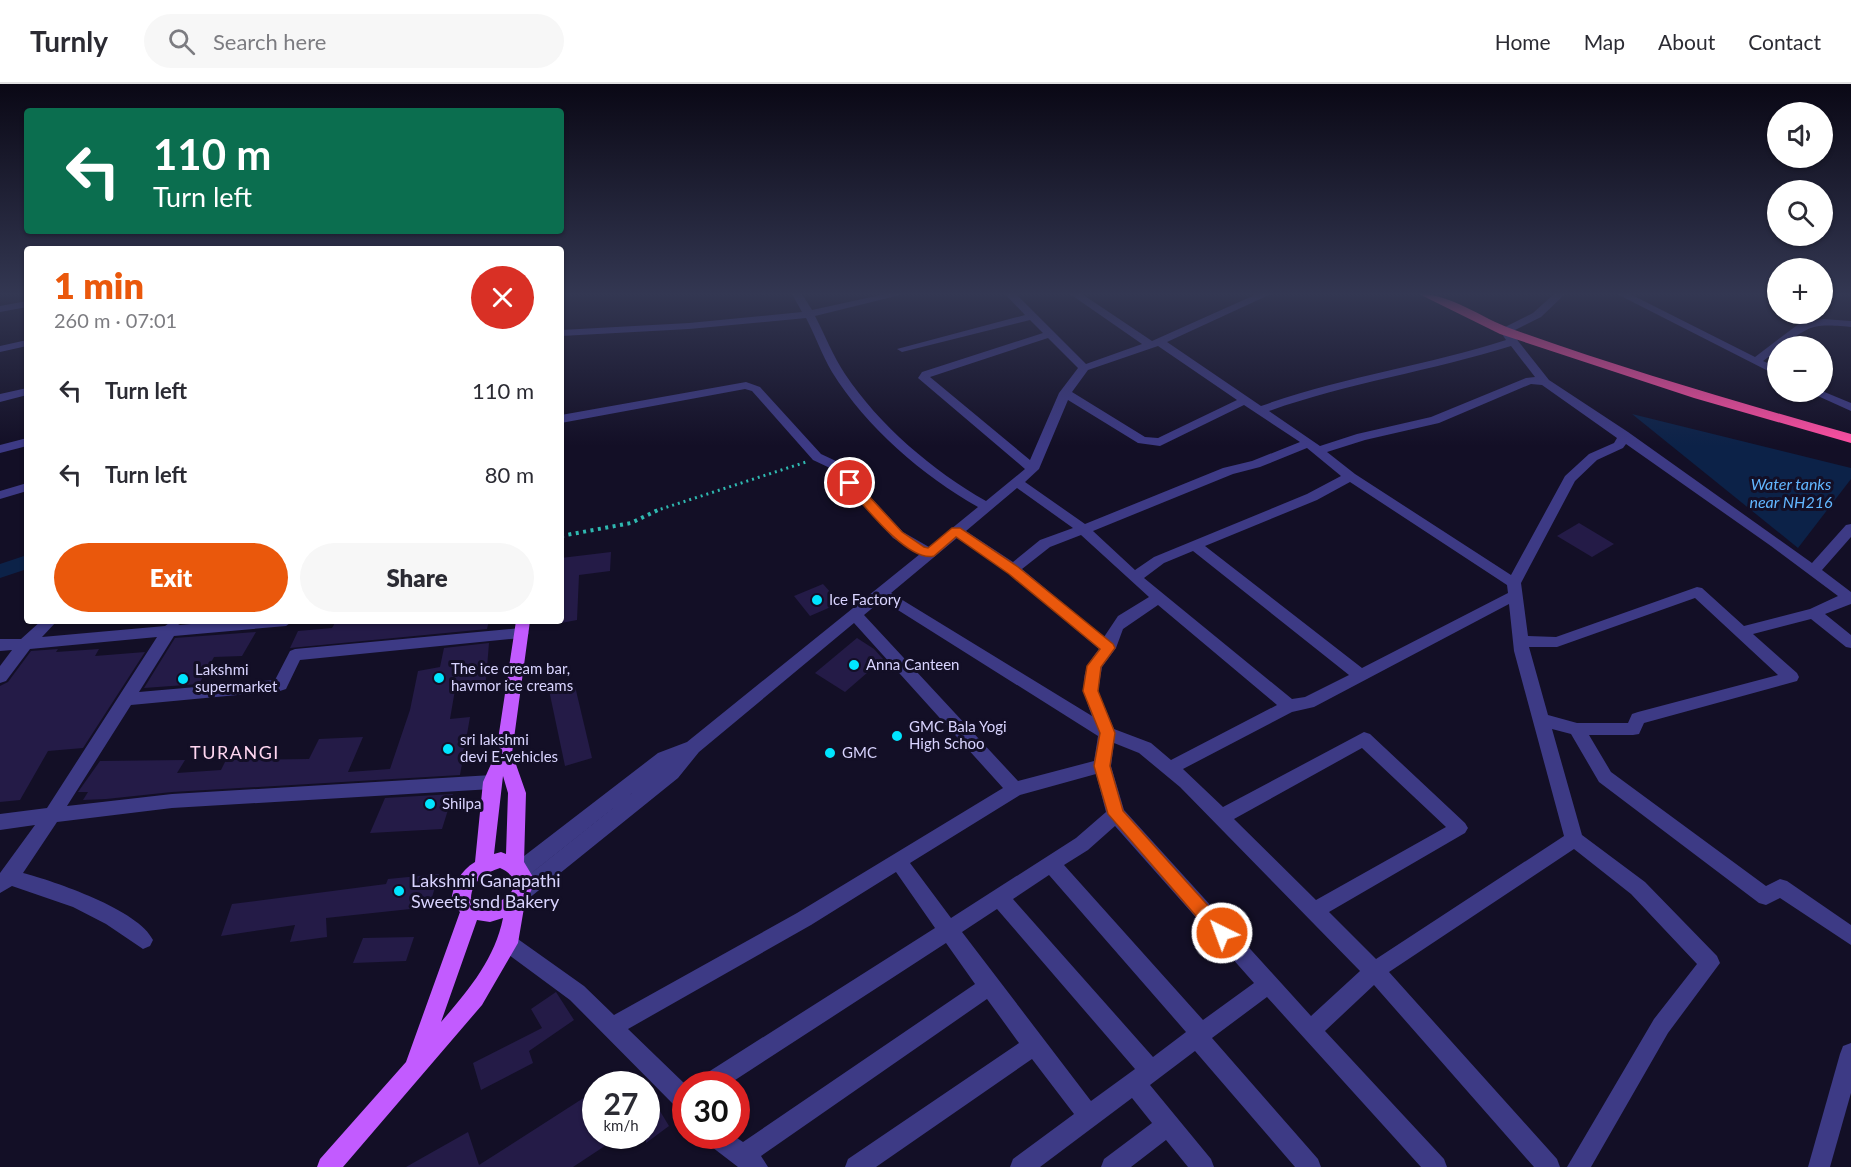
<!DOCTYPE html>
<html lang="en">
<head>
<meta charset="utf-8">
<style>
	:root { --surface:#fff; --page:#f7f7f7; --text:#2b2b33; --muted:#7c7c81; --line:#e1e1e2; --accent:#ea580c }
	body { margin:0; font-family:Lato,sans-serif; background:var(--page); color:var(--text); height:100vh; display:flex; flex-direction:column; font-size:22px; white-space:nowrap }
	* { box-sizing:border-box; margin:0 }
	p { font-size:20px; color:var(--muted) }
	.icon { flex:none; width:33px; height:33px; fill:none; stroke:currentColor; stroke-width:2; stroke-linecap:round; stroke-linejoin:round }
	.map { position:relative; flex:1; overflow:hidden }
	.drawer { position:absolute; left:24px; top:162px; width:540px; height:378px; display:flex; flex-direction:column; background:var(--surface); border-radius:6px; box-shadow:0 2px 4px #0004 }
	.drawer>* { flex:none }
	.top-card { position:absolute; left:24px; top:24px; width:540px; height:126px; border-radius:6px; box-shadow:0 2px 4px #0004; background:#0b6e4f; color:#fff; overflow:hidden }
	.tools { position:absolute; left:1767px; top:18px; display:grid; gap:12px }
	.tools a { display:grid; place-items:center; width:66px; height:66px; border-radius:50%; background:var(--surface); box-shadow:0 2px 4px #0004; font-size:30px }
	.speed { position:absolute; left:582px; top:987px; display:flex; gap:12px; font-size:30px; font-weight:700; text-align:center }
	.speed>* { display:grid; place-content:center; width:78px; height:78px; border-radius:50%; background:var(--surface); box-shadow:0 2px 4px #0004; line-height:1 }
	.speed small { font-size:15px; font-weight:400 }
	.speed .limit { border:9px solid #d22; background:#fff; color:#111 }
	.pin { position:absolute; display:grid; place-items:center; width:51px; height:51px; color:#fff; margin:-26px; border:3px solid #fff; border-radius:50%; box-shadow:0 2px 6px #0007 }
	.me { position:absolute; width:66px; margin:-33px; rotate:318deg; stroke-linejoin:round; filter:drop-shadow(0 0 4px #0008) }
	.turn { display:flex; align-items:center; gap:21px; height:126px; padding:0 30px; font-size:27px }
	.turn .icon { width:78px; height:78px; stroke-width:2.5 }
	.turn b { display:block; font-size:42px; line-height:51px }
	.round { display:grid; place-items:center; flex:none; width:63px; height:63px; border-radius:32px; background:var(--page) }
	.headline { display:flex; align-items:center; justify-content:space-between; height:102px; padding:0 30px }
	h1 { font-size:36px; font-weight:800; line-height:45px; color:var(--accent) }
	.action { display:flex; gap:12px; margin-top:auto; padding:12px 30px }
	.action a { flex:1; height:69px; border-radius:36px; background:var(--accent); color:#fff; font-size:24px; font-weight:800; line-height:69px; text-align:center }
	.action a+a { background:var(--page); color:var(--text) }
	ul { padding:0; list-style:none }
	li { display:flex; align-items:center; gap:18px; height:84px; padding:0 30px }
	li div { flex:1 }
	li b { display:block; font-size:22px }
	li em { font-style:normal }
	header { display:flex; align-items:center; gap:36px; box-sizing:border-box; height:84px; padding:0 30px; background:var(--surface); border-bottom:2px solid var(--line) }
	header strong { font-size:28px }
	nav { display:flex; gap:33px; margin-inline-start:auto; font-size:21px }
	.search { width:420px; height:54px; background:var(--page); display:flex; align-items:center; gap:15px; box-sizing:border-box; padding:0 21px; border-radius:33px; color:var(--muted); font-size:22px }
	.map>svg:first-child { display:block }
	.water { fill:#0c2248 }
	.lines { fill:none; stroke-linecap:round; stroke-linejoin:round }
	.canal { fill:#0c2248; fill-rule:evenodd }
	.building { fill:#241b47 }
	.path-far1 { stroke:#2fb8b0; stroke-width:3; stroke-dasharray:2 4; stroke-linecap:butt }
	.path { stroke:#2fb8b0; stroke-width:4; stroke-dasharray:3 4.5; stroke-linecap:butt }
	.minor { fill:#3d3a85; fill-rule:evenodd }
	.major { fill:#c25bff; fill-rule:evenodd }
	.highway { fill:#ff4fa3; fill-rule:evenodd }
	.route { fill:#ea580c; stroke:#983908; stroke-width:1.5 }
	.poi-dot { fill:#00e5ff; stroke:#130f26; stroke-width:2 }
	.labels { text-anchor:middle; stroke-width:6; stroke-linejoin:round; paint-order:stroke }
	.poi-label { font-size:15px; fill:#d9d4ff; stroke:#130f26; text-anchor:start }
	.water-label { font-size:16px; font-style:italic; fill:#62b6ff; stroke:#130f26 }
	.quarter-label { font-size:18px; letter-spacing:1.5px; fill:#ffd6f0; stroke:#130f26 }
	.near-poi-label { font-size:18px; fill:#d9d4ff; stroke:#130f26; text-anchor:start }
</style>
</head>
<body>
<header>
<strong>Turnly</strong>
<div class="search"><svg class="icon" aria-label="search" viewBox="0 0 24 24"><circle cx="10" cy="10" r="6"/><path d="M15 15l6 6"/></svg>Search here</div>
<nav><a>Home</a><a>Map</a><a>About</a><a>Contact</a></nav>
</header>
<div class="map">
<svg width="1851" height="1083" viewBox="0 0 1851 1083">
	<rect width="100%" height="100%" fill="#130f26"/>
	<polygon class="water" points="1632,330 1851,384 1851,395 1798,464"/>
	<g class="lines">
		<polygon class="canal" points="27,471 27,485 0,494 0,480"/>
	</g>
	<g class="building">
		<polygon points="1579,439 1614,460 1592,473 1557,452"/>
		<polygon points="611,468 610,487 579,491 577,536 561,539 561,474"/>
		<polygon points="823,500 840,519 810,532 794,512"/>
		<polygon points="354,537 489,537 487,545 290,564 298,547 332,544 335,539"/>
		<polygon points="256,548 242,572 214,573 199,600 144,604 175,554"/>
		<polygon points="857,554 874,565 883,575 845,608 815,589"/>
		<polygon points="489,559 486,596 456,600 450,635 470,633 460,691 172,708 106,715 83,716 88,708 78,708 100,677 185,676 177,689 221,686 226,676 309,675 319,655 363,653 348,688 390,685 410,626 418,587 440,583 444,564"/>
		<polygon points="58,565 56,568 99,565 95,572 145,568 83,664 48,667 20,716 0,718 0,602 8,598 31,567"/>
		<polygon points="574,598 592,674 565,682 549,606"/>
		<polygon points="453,710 442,745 370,749 385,714"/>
		<polygon points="439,790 429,823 326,834 327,853 290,858 295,841 221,852 232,820 386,800 388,795"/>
		<polygon points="414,853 406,877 353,879 363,854"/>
		<polygon points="556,908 574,936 529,967 533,979 481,1006 473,979 542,944 531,925"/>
		<polygon points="646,1004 669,1042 646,1059"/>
		<polygon points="596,1006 596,1052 620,1052 573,1083 406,1083 468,1048 479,1081"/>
	</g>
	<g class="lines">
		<polyline class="path-far1" points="655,427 806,378"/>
		<polyline class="path" points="561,452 631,439 658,426"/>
		<g class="minor">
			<path d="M792 210H802L812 226 885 210H904L815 232C825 251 833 272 845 290 879 341 933 387 986 417L1025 385 918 294 922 288 1043 249 1030 236 902 268 897 265 1025 231 1005 210H1016L1086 280 1142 260 1070 210H1082L1152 257 1257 210H1271L1167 258 1261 322C1341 293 1426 282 1506 256L1500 247 1501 245 1533 229 1554 210H1565L1541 233 1511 248 1549 296 1628 348 1812 479 1846 441 1851 440V453L1822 486 1851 508V520L1825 530 1851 551V564L1846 563 1811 535 1753 550 1797 589 1799 593 1797 597 1644 639 1639 650 1633 651H1589L1611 688 1766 802 1780 795 1787 797 1851 841V861L1780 814 1766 821 1759 819 1599 698 1571 650 1552 645 1582 751 1645 798 1717 872 1720 879 1668 949 1591 1083H1567L1654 935 1697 880 1631 810 1574 765 1389 888 1557 1075 1560 1083H1534L1374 901 1325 947 1444 1075 1447 1083H1421L1267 913 1212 954 1318 1075 1321 1083H1295L1195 967 1150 1001 1211 1075 1214 1083H1188L1166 1056 1131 1083H1101L1104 1075 1152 1039 1132 1014 1040 1083H1010L1013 1075 1074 1030 1032 975 876 1083H845L848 1075 1019 959 987 915 761 1072 768 1083H738L708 1060 705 1052H734L743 1058 975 900 946 859 729 1000H699L702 992 935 844 896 788 811 841 628 945 686 1001V1028L678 1025 570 916 501 865 498 859 501 853 508 850 515 853 584 902 614 931 797 829 1003 704 854 539 699 668 678 694 528 815 521 817 514 815 512 809 514 803 670 679 529 791 522 793 515 791 513 785 515 779 658 669 687 658 920 470 893 454 830 384 813 376 752 307 745 305 561 339V331L746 298 760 303 821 370 838 378 903 448 929 463 978 423C923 392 866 343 832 288 822 271 815 251 806 234L689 245 561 252V246L689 239 802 228ZM1048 254 1078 284 1059 309 1030 376 930 293ZM1158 262 1237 316 1158 354 1145 353 1072 308 1088 286ZM1511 262 1535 293 1526 294 1431 333 1357 350 1320 362 1269 327C1348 299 1431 287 1511 262ZM1531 300 1542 301 1617 354 1614 359 1589 370 1565 392 1511 491 1355 390 1327 368 1365 356 1439 339ZM1068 316 1138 359 1160 362 1244 321 1300 358 1252 377 1223 384 1085 440 1025 398 1039 385ZM1626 360 1771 462 1838 512 1810 525 1744 542 1702 504 1697 503 1556 553 1528 552 1521 499 1575 397 1597 376 1623 364ZM1307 364 1341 392 1307 410 1154 473 1135 486 1093 447 1233 390 1260 383ZM1350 398 1507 501 1508 509 1362 584 1205 462 1317 416ZM1017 404 1073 444 1040 456 1013 478 966 447ZM1081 451 1149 513 1118 532 1104 553 1022 485 1050 463ZM957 454 1009 489 1099 565C1079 590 1081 603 1092 632L891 509ZM1193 467 1349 591 1305 613 1292 615 1144 494 1164 479ZM1695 514 1778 591 1638 628 1632 630 1628 639H1577L1548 631 1529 563H1557ZM882 516 1098 652 1094 677 1018 697 864 531ZM1509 520 1514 567 1564 752 1376 875 1329 828 1465 749 1468 744 1465 739 1370 650 1364 648 1223 723 1183 685 1292 628 1314 623ZM1158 521 1277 621 1171 676 1151 659 1114 645 1098 607 1102 583 1116 564 1123 545ZM1114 659 1139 669 1180 703 1360 887 1311 932 1124 726 1111 682ZM1362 664 1446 743 1316 816 1234 735ZM1096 690 1106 728 1076 754 951 834 910 779 1020 711ZM1115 742 1254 899 1203 936 1064 781 1088 766ZM1049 791 1186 948 1153 973 1013 815ZM997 825 1135 985 1091 1017 962 848Z"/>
			<path d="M1617 210H1630L1755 273 1800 239 1823 235 1851 237V243C1813 240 1813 240 1782 262H1778V266L1763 277 1778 284V292Z"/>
			<polygon points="27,217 27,223 0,228 0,222"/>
			<polygon points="27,256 27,262 0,268 0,262"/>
			<polygon points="27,304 27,311 0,318 0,310"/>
			<polygon points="1822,307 1851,319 1851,327 1809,308"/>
			<polygon points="27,354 27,362 0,369 0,361"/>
			<polygon points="27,399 27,407 0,415 0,407"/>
			<path d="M41 537H57L42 553 165 542 172 537 180 541 224 537H293L286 542 174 552 139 608 275 596 290 567 295 565 521 544 529 549 521 554 300 576 286 605 280 607 131 621 67 722 172 710 492 691 498 693 501 698 498 703 492 705 172 724 57 738 23 789C54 797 139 826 153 856L150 862 143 865 106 840 73 823 12 802 0 809V789L35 741 0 746V730L47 724 157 553 30 565 6 597 0 599V582L12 566 0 567V555H21Z"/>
			<polygon points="1851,959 1851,1009 1830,1083 1808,1083 1840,970 1843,962"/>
		</g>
		<path class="major" d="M516 537H530L512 669 526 709 524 778 533 793 532 805 525 818 518 859 482 921 343 1083H317L320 1075 406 978 460 828 451 818C453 801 460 787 475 778L483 698 496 669ZM503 692 508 709 506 770 501 768 494 770ZM500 784C535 799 497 832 471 814 472 797 485 789 500 784ZM503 834C495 875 468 907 441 938L477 836 490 838Z"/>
		<path class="highway" d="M1419 210C1452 210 1481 234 1512 245 1623 285 1737 318 1851 350V359L1694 314 1500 250Z"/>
	</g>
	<linearGradient id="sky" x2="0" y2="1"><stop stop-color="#0a0815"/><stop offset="0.58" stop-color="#333752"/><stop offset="1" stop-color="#333752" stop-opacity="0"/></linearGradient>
	<rect width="1851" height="362" fill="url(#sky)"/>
	<path class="route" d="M846 396H854L902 448 924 463 928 464 952 444H960L1018 483 1113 560 1115 564 1101 583 1098 607 1115 649 1110 682 1123 727 1228 844 1231 849 1228 855 1222 857 1216 855 1108 730 1094 682 1100 649 1083 607 1087 582 1100 565 1009 490 956 453 934 472C908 479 862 419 846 401Z"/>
	<g class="poi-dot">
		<circle cx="817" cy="516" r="6"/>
		<circle cx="854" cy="581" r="6"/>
		<circle cx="439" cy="594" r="6"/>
		<circle cx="183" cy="595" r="6"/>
		<circle cx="897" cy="652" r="6"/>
		<circle cx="448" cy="665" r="6"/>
		<circle cx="830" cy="669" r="6"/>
		<circle cx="430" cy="720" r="6"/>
		<circle cx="399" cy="807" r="6"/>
	</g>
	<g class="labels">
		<g class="poi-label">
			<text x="829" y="521">Ice Factory</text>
			<text x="866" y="586">Anna Canteen</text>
			<text x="451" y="590">The ice cream bar,<tspan x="451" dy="17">havmor ice creams</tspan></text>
			<text x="195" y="591">Lakshmi<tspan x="195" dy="17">supermarket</tspan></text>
			<text x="909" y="648">GMC Bala Yogi<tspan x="909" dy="17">High Schoo</tspan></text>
			<text x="460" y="661">sri lakshmi<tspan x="460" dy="17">devi E-vehicles</tspan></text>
			<text x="842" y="674">GMC</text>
			<text x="442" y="725">Shilpa</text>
		</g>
		<g class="water-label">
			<text x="1791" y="406">Water tanks<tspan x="1791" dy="18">near NH216</tspan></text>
		</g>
		<g class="quarter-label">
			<text x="235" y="675">TURANGI</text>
		</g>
		<g class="near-poi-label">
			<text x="411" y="803">Lakshmi Ganapathi<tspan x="411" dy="21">Sweets snd Bakery</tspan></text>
		</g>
	</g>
</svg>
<div class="tools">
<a><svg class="icon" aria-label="sound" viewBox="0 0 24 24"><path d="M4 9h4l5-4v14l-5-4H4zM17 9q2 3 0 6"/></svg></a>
<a><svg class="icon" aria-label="search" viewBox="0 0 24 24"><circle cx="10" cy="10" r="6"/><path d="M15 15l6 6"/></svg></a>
<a>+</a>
<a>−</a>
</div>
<div class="speed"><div>27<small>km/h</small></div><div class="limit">30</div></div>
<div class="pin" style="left:850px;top:399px;background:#d93025"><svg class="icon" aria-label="arrive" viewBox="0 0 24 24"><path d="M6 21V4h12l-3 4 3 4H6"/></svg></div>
<svg class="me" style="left:1222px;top:849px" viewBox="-20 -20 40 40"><circle r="17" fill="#ea580c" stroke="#fff" stroke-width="3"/><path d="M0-11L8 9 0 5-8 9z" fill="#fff"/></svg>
<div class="top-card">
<div class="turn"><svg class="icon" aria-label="left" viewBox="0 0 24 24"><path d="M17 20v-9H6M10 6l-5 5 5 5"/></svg><div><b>110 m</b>Turn left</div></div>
</div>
<section class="drawer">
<div class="headline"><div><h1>1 min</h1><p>260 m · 07:01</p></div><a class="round" style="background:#d93025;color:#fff"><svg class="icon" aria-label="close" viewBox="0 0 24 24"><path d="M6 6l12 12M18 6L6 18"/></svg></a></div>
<ul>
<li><svg class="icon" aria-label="left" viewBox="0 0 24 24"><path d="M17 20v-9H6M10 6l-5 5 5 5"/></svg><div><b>Turn left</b></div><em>110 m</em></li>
<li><svg class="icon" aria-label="left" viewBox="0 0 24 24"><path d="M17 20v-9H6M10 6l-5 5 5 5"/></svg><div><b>Turn left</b></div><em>80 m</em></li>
</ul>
<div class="action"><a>Exit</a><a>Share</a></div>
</section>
</div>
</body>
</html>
